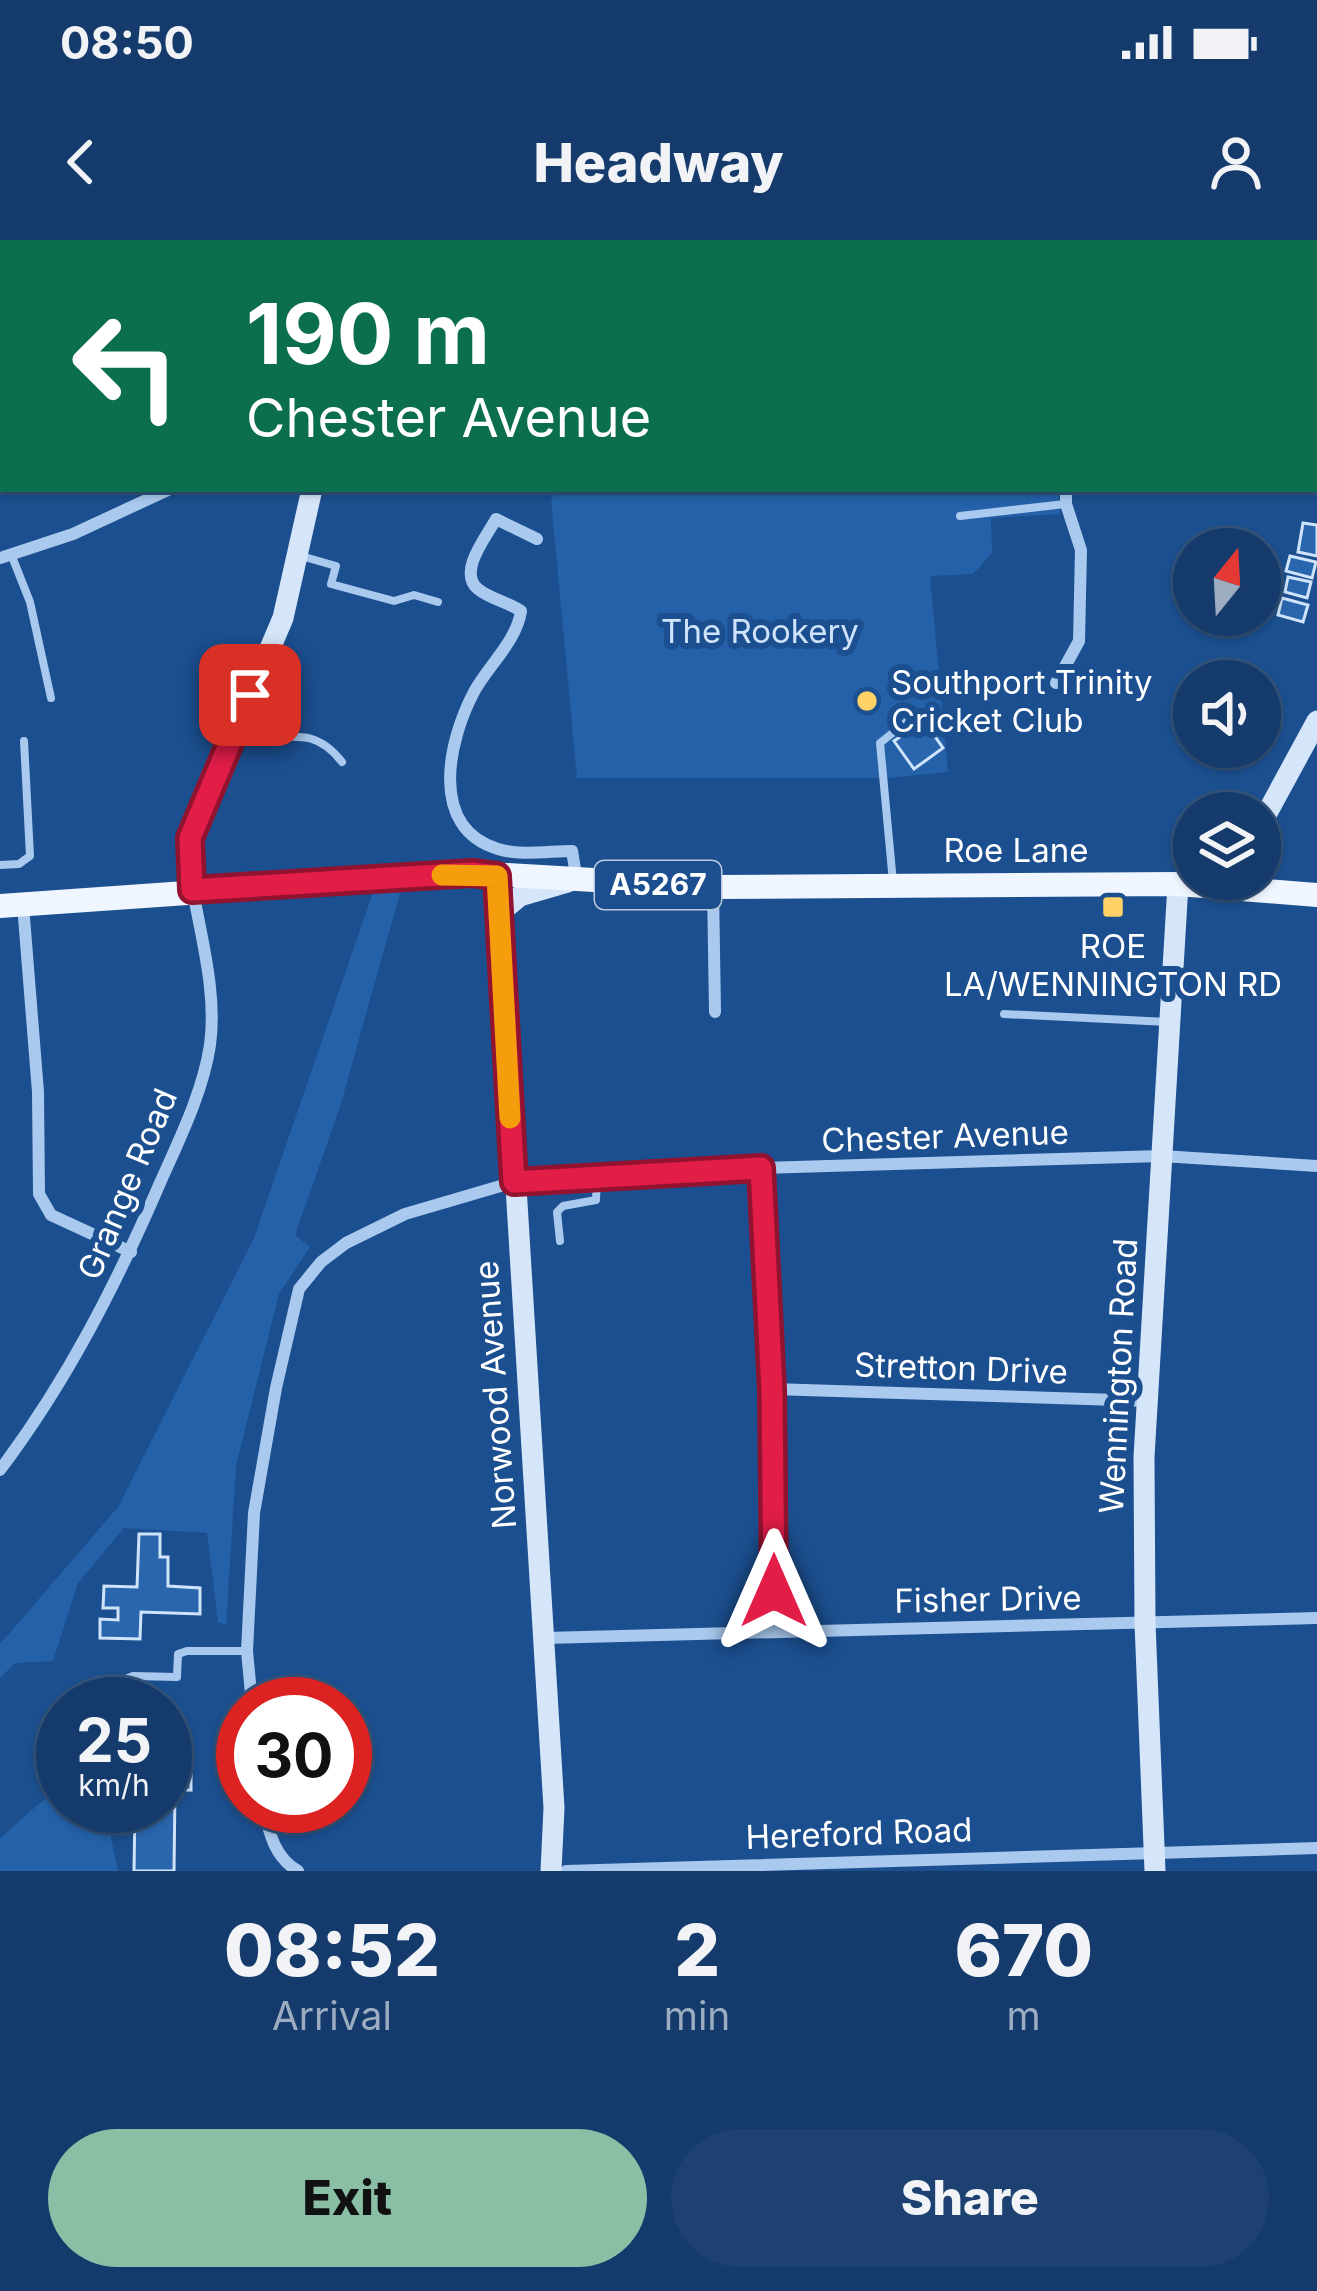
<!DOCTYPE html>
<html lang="en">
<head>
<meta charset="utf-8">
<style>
	:root { --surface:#143b6b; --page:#1d4271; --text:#f1f3f6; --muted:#9dadc1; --line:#33557e; --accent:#8abfa5 }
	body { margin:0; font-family:Inter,sans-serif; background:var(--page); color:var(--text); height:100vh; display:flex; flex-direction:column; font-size:45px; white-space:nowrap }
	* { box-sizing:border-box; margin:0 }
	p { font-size:39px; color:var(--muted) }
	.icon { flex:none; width:66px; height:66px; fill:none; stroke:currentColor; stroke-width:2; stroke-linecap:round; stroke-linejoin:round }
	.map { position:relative; height:1631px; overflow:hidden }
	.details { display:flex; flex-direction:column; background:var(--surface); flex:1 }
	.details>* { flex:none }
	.guide { position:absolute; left:0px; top:0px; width:1317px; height:252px; box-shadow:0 3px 9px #0004,0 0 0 3px var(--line); background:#0b6e4f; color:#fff; overflow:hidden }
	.needle { width:78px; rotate:18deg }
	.fabs { position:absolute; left:1173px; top:288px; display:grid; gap:24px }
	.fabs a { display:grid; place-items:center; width:108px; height:108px; border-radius:50%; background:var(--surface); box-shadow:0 3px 9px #0004,0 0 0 3px var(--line); font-size:60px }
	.speed { position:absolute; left:36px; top:1437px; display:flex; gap:24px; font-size:60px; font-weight:700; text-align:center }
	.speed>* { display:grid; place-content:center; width:156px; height:156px; border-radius:50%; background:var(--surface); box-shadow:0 3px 9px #0004,0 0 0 3px var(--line); line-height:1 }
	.speed small { font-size:30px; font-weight:400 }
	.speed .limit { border:18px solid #d22; background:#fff; color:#111 }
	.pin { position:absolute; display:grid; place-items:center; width:102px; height:102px; color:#fff; margin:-51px; border-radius:24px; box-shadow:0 6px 18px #0006 }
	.me { position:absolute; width:132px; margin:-66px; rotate:0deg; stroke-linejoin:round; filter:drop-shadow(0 0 9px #0008) }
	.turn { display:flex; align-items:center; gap:42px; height:252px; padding:0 48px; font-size:54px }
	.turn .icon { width:156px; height:156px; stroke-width:2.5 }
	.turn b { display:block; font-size:84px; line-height:102px }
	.eta { display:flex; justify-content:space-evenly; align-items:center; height:204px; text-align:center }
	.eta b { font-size:72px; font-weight:800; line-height:84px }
	.action { display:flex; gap:24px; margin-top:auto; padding:24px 48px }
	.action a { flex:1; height:138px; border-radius:72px; background:var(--accent); color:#111; font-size:48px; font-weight:800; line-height:138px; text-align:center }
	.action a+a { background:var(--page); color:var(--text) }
	.status { display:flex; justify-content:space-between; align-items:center; height:84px; padding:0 60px; background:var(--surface); direction:ltr }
	.status svg { height:33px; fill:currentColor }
	header { display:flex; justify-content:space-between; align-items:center; height:156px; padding:0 48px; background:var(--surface); font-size:54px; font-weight:800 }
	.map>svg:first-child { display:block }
	.green { fill:#2461a8 }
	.building { fill:#2a66ad; stroke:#cfe3fa; stroke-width:3 }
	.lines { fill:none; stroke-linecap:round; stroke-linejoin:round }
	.lane { stroke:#a9c9ee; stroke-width:8 }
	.street { stroke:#a9c9ee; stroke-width:12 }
	.secondary { stroke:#d6e6fa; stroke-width:21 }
	.primary { stroke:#f0f6ff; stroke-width:24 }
	.route-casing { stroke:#92132f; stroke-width:30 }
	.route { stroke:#e11d48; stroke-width:21 }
	.slow { stroke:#f59e0b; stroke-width:21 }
	.poi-dot { fill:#ffd166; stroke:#1b4f8f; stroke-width:4.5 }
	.labels { text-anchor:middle; stroke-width:12; stroke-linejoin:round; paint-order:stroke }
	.shield { fill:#1b4f8f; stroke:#bbcadd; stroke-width:3 }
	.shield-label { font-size:30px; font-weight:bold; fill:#fff }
	.park-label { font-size:33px; fill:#cfe3fa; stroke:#1b4f8f }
	.poi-label { font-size:33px; fill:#fff; stroke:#1b4f8f; text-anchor:start }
	.street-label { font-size:33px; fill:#fff; stroke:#1b4f8f }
</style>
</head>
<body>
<div class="status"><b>08:50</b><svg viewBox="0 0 49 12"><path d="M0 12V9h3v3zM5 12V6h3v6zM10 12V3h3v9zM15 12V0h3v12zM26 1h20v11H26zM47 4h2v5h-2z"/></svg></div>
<header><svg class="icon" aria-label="back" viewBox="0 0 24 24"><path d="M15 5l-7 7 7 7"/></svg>Headway<svg class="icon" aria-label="person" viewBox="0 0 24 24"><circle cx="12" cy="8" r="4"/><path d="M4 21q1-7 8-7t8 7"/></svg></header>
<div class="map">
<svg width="1317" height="1631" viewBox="0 0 1317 1631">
	<rect width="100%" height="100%" fill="#1b4f8f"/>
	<g class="green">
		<polygon points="558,249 1058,249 1060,274 991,278 992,313 973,334 930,336 948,532 889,538 577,538 551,260"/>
		<polygon points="373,652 400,653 340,867 295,995 310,1007 279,1054 236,1226 226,1385 218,1382 207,1293 124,1288 78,1343 53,1421 15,1423 0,1438 0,1404 118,1267 254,998"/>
		<polygon points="63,1543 63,1566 104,1566 118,1631 0,1631 0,1598"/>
	</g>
	<g class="building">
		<polygon points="1303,283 1317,285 1317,316 1298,312"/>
		<polygon points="1290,316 1316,322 1312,338 1286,331"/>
		<polygon points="1288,337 1311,342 1307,358 1285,352"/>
		<polygon points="1282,358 1308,365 1303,382 1278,375"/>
		<polygon points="924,481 943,508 914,529 894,501"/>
		<polygon points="139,1294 160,1294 160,1317 168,1317 168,1346 200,1348 200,1374 141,1372 140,1399 100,1398 100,1379 118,1380 118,1368 103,1368 104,1346 137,1347"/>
		<polygon points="165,1469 172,1469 177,1517 191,1517 191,1550 175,1550 174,1631 134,1631 135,1566 165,1566"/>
		<polygon points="49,1481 63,1482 63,1525 48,1525"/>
	</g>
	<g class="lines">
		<g class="lane">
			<polyline points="360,3 365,0"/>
			<polyline points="960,276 1065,264"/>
			<polyline points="11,314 30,362 51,458"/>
			<polyline points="301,316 336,326 331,344 394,361 414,355 438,362"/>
			<path d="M235 495C278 507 308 478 342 522"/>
			<polyline points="0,625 19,624 30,616 24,501"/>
			<polyline points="893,642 880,503 915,475"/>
			<polyline points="1004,774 1168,782"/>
			<polyline points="560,1001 557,972 563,966 596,960 597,938"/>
			<polyline points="102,1449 133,1436 177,1437 178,1414 187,1411 246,1411"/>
		</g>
		<g class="street">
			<polyline points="791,2 792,3"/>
			<polyline points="690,3 692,0"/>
			<polyline points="1314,128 1317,128"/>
			<path d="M537 299 496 279C487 296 457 332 478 349 490 359 508 362 521 371 517 400 490 424 475 450 448 500 428 588 498 609 519 616 550 611 572 611L577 641"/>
			<polyline points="0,318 73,294 170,249"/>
			<polyline points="1056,443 1079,401 1081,310 1066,264 1066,249"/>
			<polyline points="713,648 715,772"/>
			<polyline points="23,665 38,852 39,954 51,975 131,1012"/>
			<polyline points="761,928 772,1149 774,1391"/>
			<polyline points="772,1149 1148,1161"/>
			<path d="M0 1230C67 1141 116 1045 160 943 179 900 203 852 210 805 217 755 202 701 193 651"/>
			<polyline points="545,1398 1317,1378"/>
			<polyline points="252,1464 247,1411 254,1273 276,1148 299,1049 321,1022 346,1003 405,974 514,942 761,928 1162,916 1317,926"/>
			<path d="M263 1566C269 1592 274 1617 298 1631"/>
			<polyline points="566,1631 1317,1608"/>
		</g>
		<g class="secondary">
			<polyline points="340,3 340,0"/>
			<polyline points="1260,586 1317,481"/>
			<polyline points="497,636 554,1568 551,1631"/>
			<polyline points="192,650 189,598 283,378 312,249"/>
			<polyline points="497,675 520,656 568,642"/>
			<polyline points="1155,1631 1145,1383 1144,1217 1178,644"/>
		</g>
		<polyline class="primary" points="0,666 472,633 713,647 1178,644 1317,655"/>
	</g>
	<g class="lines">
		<defs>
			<polyline id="route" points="250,455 190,598 192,650 472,633 497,636 514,942 761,928 772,1150 774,1351"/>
		</defs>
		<use href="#route" class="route-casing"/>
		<use href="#route" class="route"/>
		<polyline class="slow" points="442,635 497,636 510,878"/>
	</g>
	<g class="poi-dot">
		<circle cx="867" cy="461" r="12"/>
		<rect x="1101" y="655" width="24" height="24" rx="6"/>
	</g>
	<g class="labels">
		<rect class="shield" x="595" y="621" width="126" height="48" rx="9"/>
		<g class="shield-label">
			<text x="658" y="655">A5267</text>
		</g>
		<g class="park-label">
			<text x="760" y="403">The Rookery</text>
		</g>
		<g class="poi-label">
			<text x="891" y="454">Southport Trinity<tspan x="891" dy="38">Cricket Club</tspan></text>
			<text x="1113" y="718" text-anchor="middle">ROE<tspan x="1113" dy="38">LA/WENNINGTON RD</tspan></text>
		</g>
		<g class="street-label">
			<text x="1016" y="622">Roe Lane</text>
			<text transform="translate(945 896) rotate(-2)" y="12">Chester Avenue</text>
			<text transform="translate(127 944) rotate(-67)" y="12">Grange Road</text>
			<text transform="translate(961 1128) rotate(2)" y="12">Stretton Drive</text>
			<text transform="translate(1118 1136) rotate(-87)" y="12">Wennington Road</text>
			<text transform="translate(495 1155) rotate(-94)" y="12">Norwood Avenue</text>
			<text transform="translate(988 1359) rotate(-1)" y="12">Fisher Drive</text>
			<text transform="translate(859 1593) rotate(-2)" y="12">Hereford Road</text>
		</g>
	</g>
</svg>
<div class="fabs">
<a><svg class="needle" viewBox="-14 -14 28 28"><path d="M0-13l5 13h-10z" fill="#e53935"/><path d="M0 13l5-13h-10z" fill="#9dadc1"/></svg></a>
<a><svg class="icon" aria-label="sound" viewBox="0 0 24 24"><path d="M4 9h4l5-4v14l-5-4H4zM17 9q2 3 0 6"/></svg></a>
<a><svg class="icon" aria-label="layers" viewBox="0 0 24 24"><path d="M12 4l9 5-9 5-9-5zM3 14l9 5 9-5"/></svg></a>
</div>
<div class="speed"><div>25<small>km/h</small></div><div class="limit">30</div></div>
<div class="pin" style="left:250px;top:455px;background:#d93025"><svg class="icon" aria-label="arrive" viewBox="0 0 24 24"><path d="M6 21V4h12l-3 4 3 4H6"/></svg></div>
<svg class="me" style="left:774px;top:1351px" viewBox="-20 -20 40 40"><path d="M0-17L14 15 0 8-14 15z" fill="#e11d48" stroke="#fff" stroke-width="4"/></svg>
<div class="guide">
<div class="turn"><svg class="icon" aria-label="left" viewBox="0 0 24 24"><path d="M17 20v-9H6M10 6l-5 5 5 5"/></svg><div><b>190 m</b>Chester Avenue</div></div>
</div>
</div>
<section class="details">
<div class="eta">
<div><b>08:52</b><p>Arrival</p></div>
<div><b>2</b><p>min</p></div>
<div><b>670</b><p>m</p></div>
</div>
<div class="action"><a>Exit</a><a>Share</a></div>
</section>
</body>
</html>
